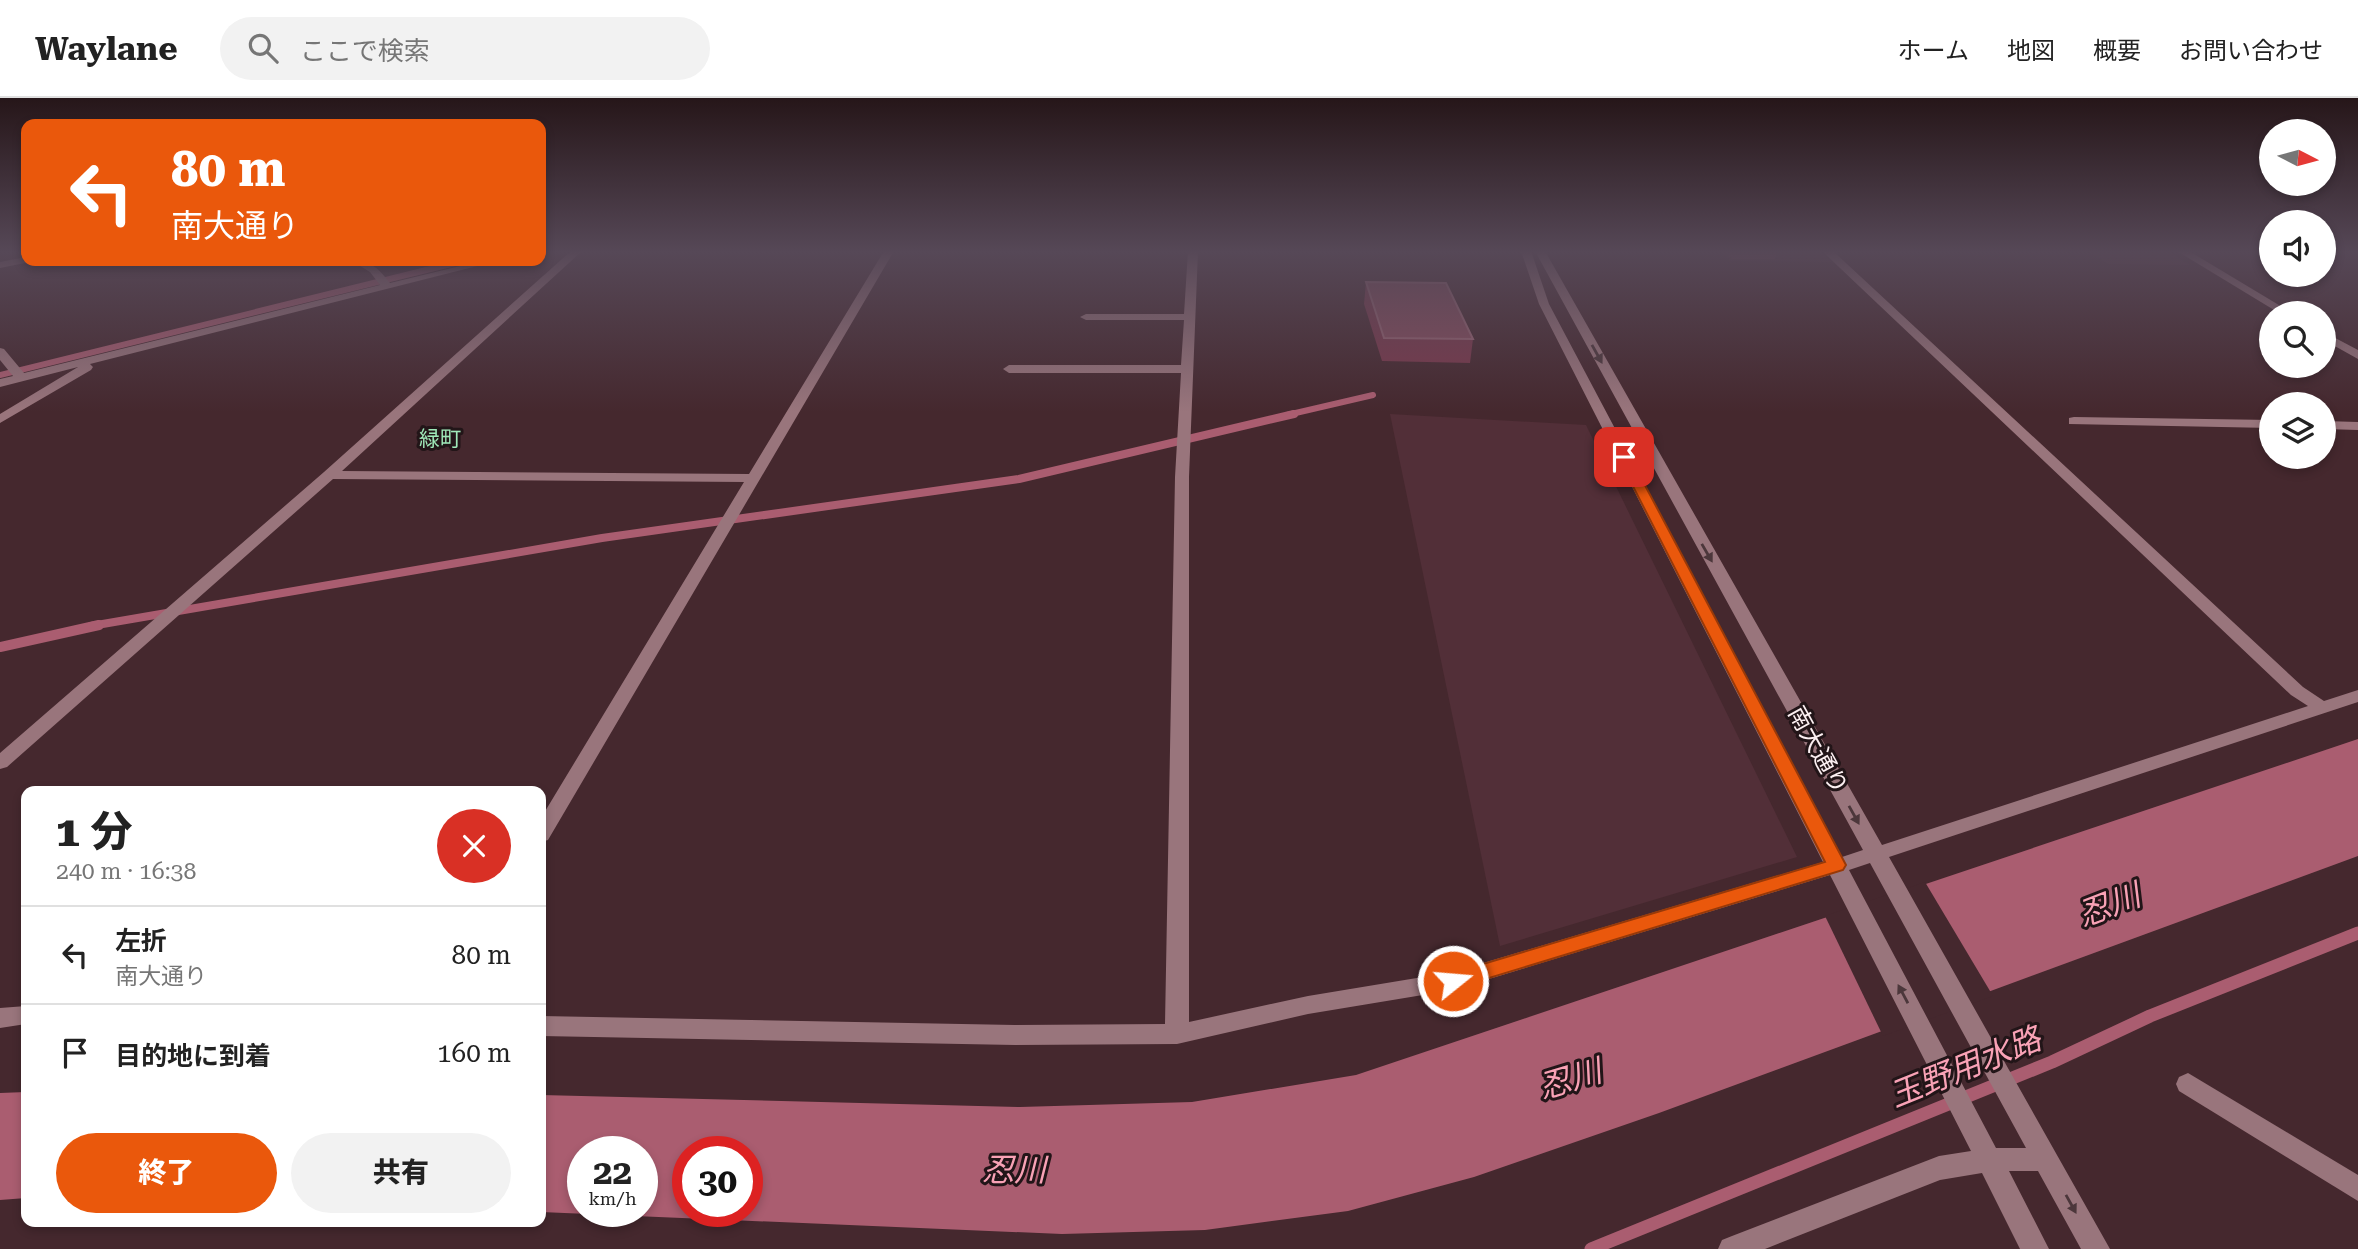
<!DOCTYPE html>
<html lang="ja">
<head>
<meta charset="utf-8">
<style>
	:root { --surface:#fff; --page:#f2f2f2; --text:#222; --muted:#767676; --line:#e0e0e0; --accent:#ea580c }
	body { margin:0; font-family:"Roboto Serif","Noto Sans JP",serif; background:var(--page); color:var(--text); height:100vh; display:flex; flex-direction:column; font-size:26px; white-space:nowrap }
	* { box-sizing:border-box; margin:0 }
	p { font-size:23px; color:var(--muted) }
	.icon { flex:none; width:38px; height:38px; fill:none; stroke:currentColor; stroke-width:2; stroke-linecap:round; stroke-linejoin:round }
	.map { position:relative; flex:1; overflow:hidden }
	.sheet { position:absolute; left:21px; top:688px; width:525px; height:441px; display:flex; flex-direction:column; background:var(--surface); border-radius:14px; box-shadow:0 4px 10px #0003 }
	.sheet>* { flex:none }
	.hud { position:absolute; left:21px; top:21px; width:525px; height:147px; border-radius:14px; box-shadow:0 4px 10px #0003; background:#ea580c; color:#fff; overflow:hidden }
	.needle { width:46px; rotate:96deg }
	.controls { position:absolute; left:2259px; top:21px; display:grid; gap:14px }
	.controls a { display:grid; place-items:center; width:77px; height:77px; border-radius:50%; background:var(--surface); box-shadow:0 4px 10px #0003; font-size:35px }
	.speed { position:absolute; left:567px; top:1038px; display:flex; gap:14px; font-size:35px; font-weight:700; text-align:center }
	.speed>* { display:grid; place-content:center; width:91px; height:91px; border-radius:50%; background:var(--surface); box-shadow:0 4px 10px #0003; line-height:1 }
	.speed small { font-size:18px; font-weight:400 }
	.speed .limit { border:10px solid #d22; background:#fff; color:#111 }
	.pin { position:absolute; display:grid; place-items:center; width:60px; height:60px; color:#fff; margin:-30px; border-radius:14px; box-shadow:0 4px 10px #0006 }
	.me { position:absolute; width:77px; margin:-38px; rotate:73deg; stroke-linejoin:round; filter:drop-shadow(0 0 5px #0008) }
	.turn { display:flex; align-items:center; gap:24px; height:147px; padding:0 35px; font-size:32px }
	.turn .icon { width:91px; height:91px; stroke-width:2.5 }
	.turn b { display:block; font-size:49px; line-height:60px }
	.round { display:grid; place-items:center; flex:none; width:74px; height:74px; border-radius:37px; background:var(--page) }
	.summary { display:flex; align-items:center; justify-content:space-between; height:119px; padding:0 35px }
	h1 { font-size:42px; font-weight:800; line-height:52px }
	.primary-button { display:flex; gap:14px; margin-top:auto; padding:14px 35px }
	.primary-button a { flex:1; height:80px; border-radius:42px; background:var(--accent); color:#fff; font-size:28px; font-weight:800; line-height:80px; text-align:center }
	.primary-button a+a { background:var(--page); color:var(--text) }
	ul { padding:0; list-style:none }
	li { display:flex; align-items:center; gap:21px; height:98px; padding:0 35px; border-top:2px solid var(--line) }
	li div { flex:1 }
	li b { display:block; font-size:26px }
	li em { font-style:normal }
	header { display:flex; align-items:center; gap:42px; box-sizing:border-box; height:98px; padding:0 35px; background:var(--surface); border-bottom:2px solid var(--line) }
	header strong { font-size:33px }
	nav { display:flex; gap:38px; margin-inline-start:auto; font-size:24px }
	.search { width:490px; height:63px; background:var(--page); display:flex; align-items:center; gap:18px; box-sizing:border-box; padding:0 24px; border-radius:38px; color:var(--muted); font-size:26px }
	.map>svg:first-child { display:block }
	.built { fill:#522f38 }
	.water { fill:#aa5d70; fill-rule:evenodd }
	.pier { fill:#45282e }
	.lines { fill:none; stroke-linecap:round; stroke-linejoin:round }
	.stream-far3 { stroke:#aa5d70; stroke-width:6 }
	.stream-far2 { stroke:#aa5d70; stroke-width:8 }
	.stream-far1 { stroke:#aa5d70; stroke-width:10 }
	.stream { stroke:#aa5d70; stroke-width:13 }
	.minor { fill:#99757c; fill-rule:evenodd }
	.wall { fill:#7a384b }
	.building { fill:#884c5d; stroke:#9a6574; stroke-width:2 }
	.oneway { fill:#4c373b }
	.route { fill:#ea580c; stroke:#983908; stroke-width:2 }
	.labels { text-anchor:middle; stroke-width:6; stroke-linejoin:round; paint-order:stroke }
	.far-neighbourhood-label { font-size:21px; fill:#9fe9b9; stroke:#221518 }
	.street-label { font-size:24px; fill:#fcf0f2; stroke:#221518 }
	.near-water-label { font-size:32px; font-style:italic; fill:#f9a2b6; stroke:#221518 }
</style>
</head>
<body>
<header>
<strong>Waylane</strong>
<div class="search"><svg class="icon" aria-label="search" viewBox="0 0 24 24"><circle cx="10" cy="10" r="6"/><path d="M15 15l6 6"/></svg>ここで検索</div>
<nav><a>ホーム</a><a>地図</a><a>概要</a><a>お問い合わせ</a></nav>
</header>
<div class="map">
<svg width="2358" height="1151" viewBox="0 0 2358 1151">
	<rect width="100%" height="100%" fill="#45282e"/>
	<g class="built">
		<polygon points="1721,153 1820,153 1832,164 1730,163"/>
		<polygon points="2087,153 2167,153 2190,167 2108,166"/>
		<polygon points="1390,316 1586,327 1797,759 1500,848"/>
	</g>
	<g class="water">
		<path d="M2358 641V758L1659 1015 1474 1079 1348 1113 1205 1132 1062 1136 541 1114V997L1020 1009 1192 1004 1356 977ZM583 1054H642V1113H583ZM688 1054H747V1113H688Z"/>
		<polygon points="26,994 26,1100 0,1102 0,995"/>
	</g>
	<polygon class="pier" points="1925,784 1993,898 1883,938 1825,818"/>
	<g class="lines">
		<g class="stream-far3">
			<polyline points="0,277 463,163"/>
			<polyline points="1287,317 1373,297"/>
		</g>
		<polyline class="stream-far2" points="91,528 602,440 1019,381 1294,316"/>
		<polyline class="stream-far1" points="0,549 99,527"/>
		<polyline class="stream" points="1591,1151 2052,964 2150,918 2358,835"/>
		<g class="minor">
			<polygon points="571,153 582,153 342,373 749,376 884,153 894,153 548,742 541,744 541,720 744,384 333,381 7,669 0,671 0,655 324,374"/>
			<path d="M1188 153H1198L1189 379V924L1308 898 1453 874 1823 764 1539 206 1521 153H1531L1549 206 1842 759 1863 752 1535 153H1545L1882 747 2308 608 2291 597 1822 153H1833L2303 589 2324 603 2358 592V604L1889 759 2110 1151H2081L2038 1073H2009L2049 1151H2020L1982 1075 1940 1082 1765 1151H1718L1722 1142 1732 1138 1939 1058 1971 1053 1830 777 1453 892 1308 916 1177 946 1015 947 541 938V918L1015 927 1165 926 1175 379 1181 275H1009L1003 271 1009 267H1181L1184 222H1086L1080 219 1086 216H1184ZM1870 765 2026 1050H1996L1849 772Z"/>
			<polygon points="2177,153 2189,153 2292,215 2279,215"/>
			<polygon points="26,159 30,164 0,170 0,164"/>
			<path d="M352 163C371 162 379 171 390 185L481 163H497L90 266 93 269 91 272 0 325V316L78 269 0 289V281L13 278 0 262V250L4 251 24 275 380 187 370 174Z"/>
			<polygon points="2324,234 2358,252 2358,261 2324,242"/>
			<polygon points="2074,319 2272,322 2272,330 2069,326 2069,320"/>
			<polygon points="2324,323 2358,324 2358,332 2324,331"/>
			<polygon points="26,908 26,926 0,930 0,910"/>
			<polygon points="2188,975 2358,1077 2358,1103 2179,993 2176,986 2179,979"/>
		</g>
	</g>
	<g class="wall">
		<polygon points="1725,153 1777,153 1775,161 1732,161"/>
		<polygon points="1366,184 1473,241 1470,265 1382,263 1364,206"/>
	</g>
	<polygon class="building" points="1366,184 1446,185 1473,241 1384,240"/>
	<defs><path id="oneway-solid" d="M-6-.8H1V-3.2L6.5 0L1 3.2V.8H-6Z" transform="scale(1.75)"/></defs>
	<g class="oneway">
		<use href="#oneway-solid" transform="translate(1597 256) rotate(61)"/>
		<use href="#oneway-solid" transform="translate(1707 455) rotate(60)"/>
		<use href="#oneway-solid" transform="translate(1854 717) rotate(61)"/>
		<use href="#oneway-solid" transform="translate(1903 896) rotate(-118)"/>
		<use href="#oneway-solid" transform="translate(2071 1106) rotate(61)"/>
	</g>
	<linearGradient id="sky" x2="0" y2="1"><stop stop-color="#261619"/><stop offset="0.49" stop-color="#564857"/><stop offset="1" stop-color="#564857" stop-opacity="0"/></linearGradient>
	<rect width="2358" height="314" fill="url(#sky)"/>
	<polygon class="route" points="1624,355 1630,359 1846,767 1843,772 1453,891 1446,889 1443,883 1446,877 1825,764 1618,359"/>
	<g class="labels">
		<g class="far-neighbourhood-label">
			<text x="440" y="348">緑町</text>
		</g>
		<g class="street-label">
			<text transform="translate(1818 652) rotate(61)" y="8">南大通り</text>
		</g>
		<g class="near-water-label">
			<text transform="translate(2109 807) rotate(-21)" y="11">忍川</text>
			<text transform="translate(1965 969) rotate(-22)" y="11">玉野用水路</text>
			<text transform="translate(1570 981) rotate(-17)" y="11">忍川</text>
			<text x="1014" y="1083">忍川</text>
		</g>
	</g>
</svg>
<div class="controls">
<a><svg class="needle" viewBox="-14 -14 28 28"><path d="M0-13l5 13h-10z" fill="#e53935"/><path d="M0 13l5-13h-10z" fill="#767676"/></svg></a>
<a><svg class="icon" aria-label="sound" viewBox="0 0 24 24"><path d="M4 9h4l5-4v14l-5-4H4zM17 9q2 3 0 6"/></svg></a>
<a><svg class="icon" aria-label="search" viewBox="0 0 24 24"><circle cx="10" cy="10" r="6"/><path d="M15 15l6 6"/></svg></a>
<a><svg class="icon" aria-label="layers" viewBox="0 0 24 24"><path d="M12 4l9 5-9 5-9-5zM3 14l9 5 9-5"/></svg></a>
</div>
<div class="speed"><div>22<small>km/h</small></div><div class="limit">30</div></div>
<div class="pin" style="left:1624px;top:359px;background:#d93025"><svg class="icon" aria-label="arrive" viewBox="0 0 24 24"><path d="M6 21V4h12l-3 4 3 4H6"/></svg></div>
<svg class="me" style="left:1453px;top:883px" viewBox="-20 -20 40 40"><circle r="17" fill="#ea580c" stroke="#fff" stroke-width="3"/><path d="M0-11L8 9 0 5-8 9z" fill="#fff"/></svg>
<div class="hud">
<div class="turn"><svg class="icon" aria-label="left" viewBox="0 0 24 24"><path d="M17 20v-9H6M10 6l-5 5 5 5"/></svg><div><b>80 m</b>南大通り</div></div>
</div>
<section class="sheet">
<div class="summary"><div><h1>1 分</h1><p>240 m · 16:38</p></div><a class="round" style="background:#d93025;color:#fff"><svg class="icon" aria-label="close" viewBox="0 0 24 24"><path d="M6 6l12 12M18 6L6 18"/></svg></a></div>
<ul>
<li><svg class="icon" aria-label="left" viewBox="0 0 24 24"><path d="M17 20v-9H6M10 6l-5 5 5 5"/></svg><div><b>左折</b><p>南大通り</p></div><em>80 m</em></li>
<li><svg class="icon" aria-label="arrive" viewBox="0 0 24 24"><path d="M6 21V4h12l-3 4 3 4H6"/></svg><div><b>目的地に到着</b></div><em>160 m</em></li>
</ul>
<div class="primary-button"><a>終了</a><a>共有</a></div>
</section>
</div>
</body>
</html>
